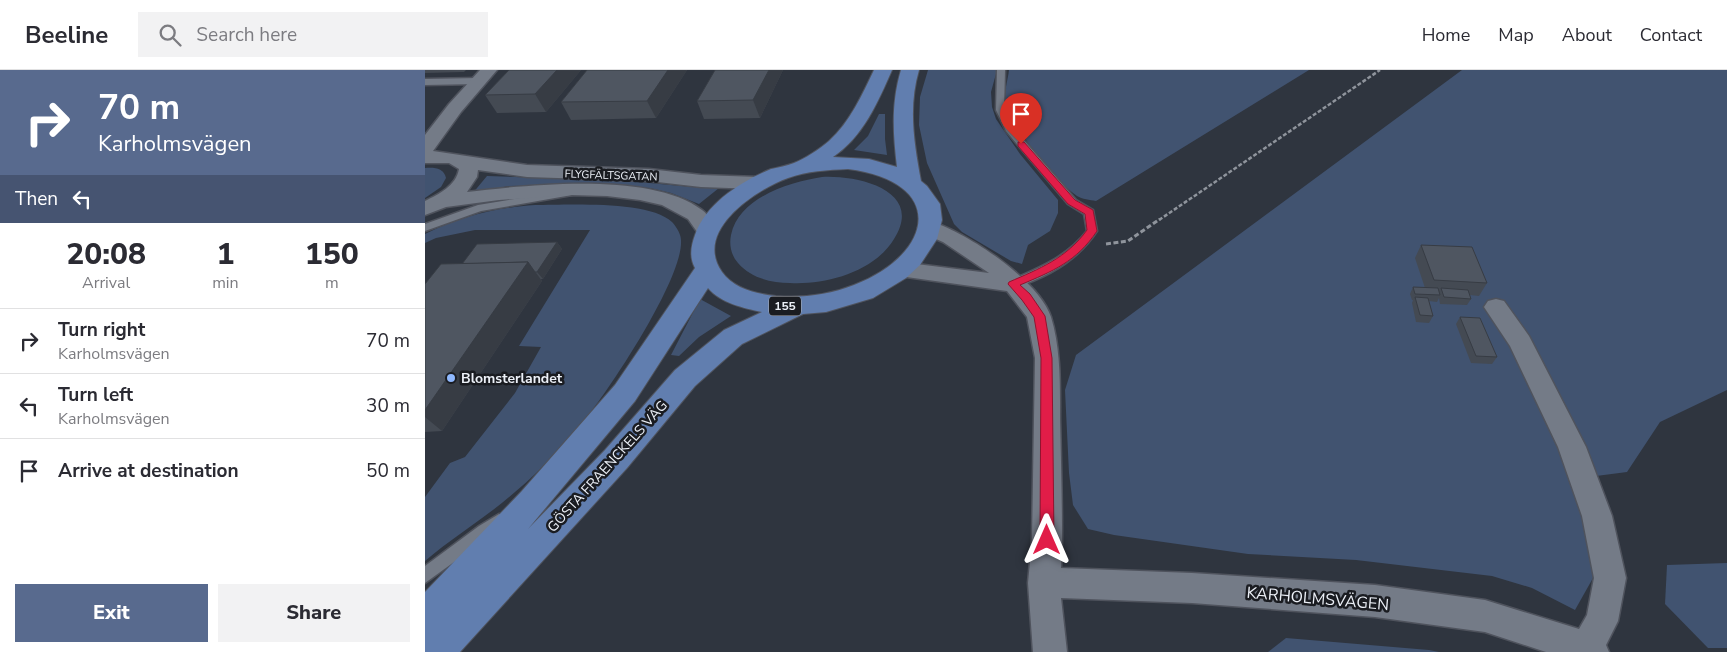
<!DOCTYPE html>
<html lang="en">
<head>
<meta charset="utf-8">
<style>
	:root { --surface:#fff; --page:#f2f2f3; --text:#2b2b33; --muted:#7c7c81; --line:#e1e1e2; --accent:#586a8e }
	body { margin:0; font-family:"Nunito Sans",sans-serif; background:var(--page); color:var(--text); height:100vh; display:flex; flex-direction:column; font-size:19px; white-space:nowrap }
	* { box-sizing:border-box; margin:0 }
	p { font-size:16px; color:var(--muted) }
	.icon { flex:none; width:28px; height:28px; fill:none; stroke:currentColor; stroke-width:2; stroke-linecap:round; stroke-linejoin:round }
	.map { position:relative; flex:1; overflow:hidden }
	.details { display:flex; flex-direction:column; background:var(--surface); width:425px }
	.details>* { flex:none }
	.hud { background:#586a8e; color:#fff; overflow:hidden }
	.pin { position:absolute; display:grid; place-items:center; width:42px; height:42px; color:#fff; margin:-51px -21px; border-radius:50% 50% 50% 0; rotate:-45deg; box-shadow:0 0 5px #0007 }
	.pin .icon { rotate:45deg }
	.me { position:absolute; width:55px; margin:-28px; rotate:0deg; stroke-linejoin:round; filter:drop-shadow(0 0 4px #0008) }
	.turn { display:flex; align-items:center; gap:18px; height:105px; padding:0 15px; font-size:22px }
	.turn .icon { width:65px; height:65px; stroke-width:2.5 }
	.turn b { display:block; font-size:35px; line-height:42px }
	.then { display:flex; align-items:center; height:48px; padding:0 15px; background:#0003; gap:10px; font-size:19px }
	.eta { display:flex; justify-content:space-evenly; align-items:center; height:85px; text-align:center }
	.eta b { font-size:30px; font-weight:800; line-height:35px }
	.action { display:flex; gap:10px; margin-top:auto; padding:10px 15px }
	.action a { flex:1; height:58px; border-radius:0px; background:var(--accent); color:#fff; font-size:20px; font-weight:800; line-height:58px; text-align:center }
	.action a+a { background:var(--page); color:var(--text) }
	ul { padding:0; list-style:none }
	li { display:flex; align-items:center; gap:15px; height:65px; padding:0 15px; border-top:1px solid var(--line) }
	li div { flex:1 }
	li b { display:block; font-size:19px }
	li em { font-style:normal }
	header { display:flex; align-items:center; gap:30px; box-sizing:border-box; height:70px; padding:0 25px; background:var(--surface); border-bottom:1px solid var(--line) }
	header strong { font-size:24px }
	nav { display:flex; gap:28px; margin-inline-start:auto; font-size:18px }
	.search { width:350px; height:45px; background:var(--page); display:flex; align-items:center; gap:12px; box-sizing:border-box; padding:0 18px; border-radius:0px; color:var(--muted); font-size:19px }
	main { display:flex; flex:1; min-height:0 }
	.map>svg:first-child { display:block }
	.green { fill:#415370 }
	.lines { fill:none; stroke-linecap:round; stroke-linejoin:round }
	.service-casing { stroke:#4f535d; stroke-width:3 }
	.minor-casing { stroke:#4f535d; stroke-width:3 }
	.primary-casing { stroke:#4f535d; stroke-width:2 }
	.path-far1 { stroke:#8f949c; stroke-width:2.5; stroke-dasharray:4 2; stroke-linecap:butt }
	.path { stroke:#8f949c; stroke-width:3; stroke-dasharray:5 2.5; stroke-linecap:butt }
	.service { fill:#747b87; fill-rule:evenodd }
	.minor { fill:#747b87; fill-rule:evenodd }
	.primary { fill:#617eaf; fill-rule:evenodd }
	.wall { fill:#444a53 }
	.shaded-wall { fill:#373c44 }
	.building { fill:#4f5661; stroke:#373c44 }
	.route { fill:#e11d48; stroke:#92132f }
	.poi-dot { fill:#8fb8fd; stroke:#1a1c21; stroke-width:2 }
	.labels { text-anchor:middle; stroke-width:5; stroke-linejoin:round; paint-order:stroke }
	.far-street-label { font-size:11px; fill:#edf1f8; stroke:#1a1c21 }
	.shield { fill:#1a1c21; stroke:#aeb1b8; stroke-width:1 }
	.shield-label { font-size:12px; font-weight:bold; fill:#edf1f8 }
	.poi-label { font-size:14px; font-weight:bold; fill:#edf1f8; stroke:#1a1c21; text-anchor:start }
	.street-label { font-size:14px; fill:#edf1f8; stroke:#1a1c21 }
	.near-street-label { font-size:16px; fill:#edf1f8; stroke:#1a1c21 }
</style>
</head>
<body>
<header>
<strong>Beeline</strong>
<div class="search"><svg class="icon" aria-label="search" viewBox="0 0 24 24"><circle cx="10" cy="10" r="6"/><path d="M15 15l6 6"/></svg>Search here</div>
<nav><a>Home</a><a>Map</a><a>About</a><a>Contact</a></nav>
</header>
<main>
<section class="details">
<div class="hud">
<div class="turn"><svg class="icon" aria-label="right" viewBox="0 0 24 24"><path d="M7 20v-9h11M14 6l5 5-5 5"/></svg><div><b>70 m</b>Karholmsvägen</div></div>
<div class="then">Then<svg class="icon" aria-label="left" viewBox="0 0 24 24"><path d="M17 20v-9H6M10 6l-5 5 5 5"/></svg></div>
</div>
<div class="eta">
<div><b>20:08</b><p>Arrival</p></div>
<div><b>1</b><p>min</p></div>
<div><b>150</b><p>m</p></div>
</div>
<ul>
<li><svg class="icon" aria-label="right" viewBox="0 0 24 24"><path d="M7 20v-9h11M14 6l5 5-5 5"/></svg><div><b>Turn right</b><p>Karholmsvägen</p></div><em>70 m</em></li>
<li><svg class="icon" aria-label="left" viewBox="0 0 24 24"><path d="M17 20v-9H6M10 6l-5 5 5 5"/></svg><div><b>Turn left</b><p>Karholmsvägen</p></div><em>30 m</em></li>
<li><svg class="icon" aria-label="arrive" viewBox="0 0 24 24"><path d="M6 21V4h12l-3 4 3 4H6"/></svg><div><b>Arrive at destination</b></div><em>50 m</em></li>
</ul>
<div class="action"><a>Exit</a><a>Share</a></div>
</section>
<div class="map">
<svg width="1302" height="582" viewBox="0 0 1302 582">
	<rect width="100%" height="100%" fill="#2f353f"/>
	<g class="green">
		<polygon points="503,0 572,0 566,22 567,37 571,49 595,84 633,130 633,143 625,161 603,175 597,194 586,191 537,162 529,154 502,93 494,55 495,27"/>
		<path d="M584 0H884L671 131C665 130 657 129 652 126 630 111 586 56 580 31 579 22 583 9 584 0Z"/>
		<polygon points="1037,0 1302,0 1302,320 1235,352 1202,402 1148,409 1164,461 1168,508 1150,540 1107,518 1067,506 931,490 823,484 689,465 663,459 648,435 644,403 640,320 651,285"/>
		<polygon points="454,44 460,44 460,69 462,85 429,80 443,66"/>
		<path d="M0 98C9 97 19 98 21 108L16 117 0 128Z"/>
		<polygon points="62,106 203,111 267,117 294,118 274,134 246,123 225,118 166,115 83,116 47,124"/>
		<path d="M397 107C432 105 500 120 469 169 449 202 401 215 365 213 346 213 326 208 313 193 306 185 304 175 306 165 314 127 365 112 397 107Z"/>
		<path d="M110 135C141 135 224 130 247 152 250 155 254 161 255 165 266 196 189 312 168 339 145 368 119 398 90 422 62 447 29 466 0 491V427L25 393 40 387 90 323 116 277 94 276 165 160H50L11 168 0 173V164C38 146 68 138 110 135Z"/>
		<polygon points="275,229 306,246 274,267 254,286 246,285"/>
		<polygon points="1302,493 1302,578 1283,578 1240,534 1242,495"/>
		<polygon points="861,568 1004,580 1014,582 843,582"/>
	</g>
	<g class="lines">
		<defs>
			<g id="service">
				<path d="M572 0H580L579 40 590 60 651 130 668 140 672 161C653 190 621 208 588 218L584 217 582 214 584 211C614 198 642 187 662 161L659 144 643 134 581 61 571 40Z"/>
				<polygon points="0,9 53,8 57,11 53,14 0,15"/>
				<polygon points="143,120 147,121 147,125 56,141 0,161 0,154 53,135"/>
				<polygon points="74,444 79,446 81,451 79,456 0,513 0,496 54,456"/>
			</g>
			<g id="minor">
				<path d="M55 0H72L36 42 8 81 102 95 224 99 276 105 333 107 340 109 343 113 340 117 333 119 276 117 224 111 102 107 53 100 52 107 42 122C103 115 226 101 277 140 284 145 288 154 293 161L289 166 282 168 275 166 263 149 237 135 215 130 182 126 146 125 74 130 21 137 0 145V131C14 124 31 116 34 99L24 93H0V65L24 34Z"/>
				<path d="M504 151C540 161 614 210 626 247 636 280 635 315 635 349 636 389 637 430 637 470L636 498 767 503 950 515 1060 530 1154 559 1162 545 1169 508 1157 446 1133 377 1085 276 1059 237 1063 231 1071 229 1079 231 1104 266 1161 377 1187 446 1201 508 1193 551 1181 575 1184 582H1121L1060 562 950 547 767 533 636 528 642 582H608L603 513 607 470 610 288 602 247 582 221 467 205 464 200 467 195 475 192 564 203 518 172 497 163 493 158 497 153Z"/>
			</g>
			<path id="primary" d="M449 0H467C453 32 438 67 408 87L444 89 472 97C468 64 466 33 476 0H494C483 37 489 73 496 111L502 116 515 134 517 150 512 169 495 195 481 208 448 228 401 242 378 244 317 274 270 316 202 398 35 582H0V522L96 422 190 315 270 198C264 187 266 176 270 165 281 133 317 111 346 99 354 97 361 96 369 93 379 89 395 79 404 71 425 52 437 25 449 0ZM423 99C523 112 509 184 429 215 404 225 377 228 351 226 332 224 309 219 297 202 268 161 330 120 363 108 382 101 403 100 423 99ZM283 218C296 233 318 238 337 242L299 260 250 300 180 380 103 459 210 331Z"/>
		</defs>
		<use href="#service" class="service-casing"/>
		<use href="#minor" class="minor-casing"/>
		<use href="#primary" class="primary-casing"/>
		<polyline class="path-far1" points="734,150 955,0"/>
		<polyline class="path" points="681,174 703,171 735,149"/>
		<use href="#service" class="service"/>
		<use href="#minor" class="minor"/>
		<use href="#primary" class="primary"/>
	</g>
	<g class="wall">
		<polygon points="0,0 41,0 39,2 0,3"/>
		<polygon points="84,0 156,0 121,42 72,43 60,25"/>
		<polygon points="162,0 262,0 231,48 146,50 136,32"/>
		<polygon points="290,0 358,0 335,48 279,49 272,31"/>
		<polygon points="132,172 137,179 118,209 116,209 117,211 17,361 0,362 0,214 37,194"/>
		<polygon points="996,175 1062,213 1054,226 1045,225 1046,229 1042,235 1015,234 1014,228 1012,232 1004,231 1008,246 1004,253 991,252 987,233 988,230 987,230 985,224 988,217 1000,218 990,188"/>
		<polygon points="1035,247 1072,287 1067,294 1046,293 1031,254"/>
	</g>
	<g class="shaded-wall">
		<polygon points="132,0 156,0 121,42 110,24"/>
		<polygon points="243,0 262,0 231,48 222,31"/>
		<polygon points="344,0 358,0 335,48 328,30"/>
		<polygon points="132,172 137,179 118,209 112,202"/>
		<polygon points="103,192 117,211 17,361 0,347 0,340"/>
	</g>
	<g class="building">
		<polygon points="84,0 132,0 110,24 60,25"/>
		<polygon points="162,0 243,0 222,31 136,32"/>
		<polygon points="290,0 344,0 328,30 272,31"/>
		<polygon points="132,172 112,202 110,202 103,192 37,194 52,174"/>
		<polygon points="996,175 1047,177 1062,213 1009,210"/>
		<polygon points="103,192 0,340 0,214 16,194"/>
		<polygon points="988,217 1013,218 1015,225 990,224"/>
		<polygon points="1016,218 1043,220 1046,229 1019,227"/>
		<polygon points="990,227 1003,228 1008,246 995,245"/>
		<polygon points="1035,247 1055,248 1072,287 1051,286"/>
	</g>
	<path class="route" d="M593 72H599L650 130 668 140 672 161C651 192 628 201 595 215L605 224 620 246 627 288 629 470 627 474 622 476 617 474 615 470 616 288 609 247 597 230 583 214 584 212C614 199 642 188 662 160L660 144 643 134 593 76Z"/>
	<circle class="poi-dot" cx="26" cy="308" r="5"/>
	<g class="labels">
		<g class="far-street-label">
			<text transform="translate(186 105) rotate(2)" y="4">FLYGFÄLTSGATAN</text>
		</g>
		<rect class="shield" x="344" y="226.5" width="32" height="19" rx="4"/>
		<g class="shield-label">
			<text x="360" y="240">155</text>
		</g>
		<g class="poi-label">
			<text x="36" y="313">Blomsterlandet</text>
		</g>
		<g class="street-label">
			<text transform="translate(182 396) rotate(-48)" y="5">GÖSTA FRAENCKELS VÄG</text>
		</g>
		<g class="near-street-label">
			<text transform="translate(893 528) rotate(5)" y="6">KARHOLMSVÄGEN</text>
		</g>
	</g>
</svg>
<div class="pin" style="left:596px;top:74px;background:#d93025"><svg class="icon" aria-label="arrive" viewBox="0 0 24 24"><path d="M6 21V4h12l-3 4 3 4H6"/></svg></div>
<svg class="me" style="left:622px;top:470px" viewBox="-20 -20 40 40"><path d="M0-17L14 15 0 8-14 15z" fill="#e11d48" stroke="#fff" stroke-width="4"/></svg>
</div>
</main>
</body>
</html>
